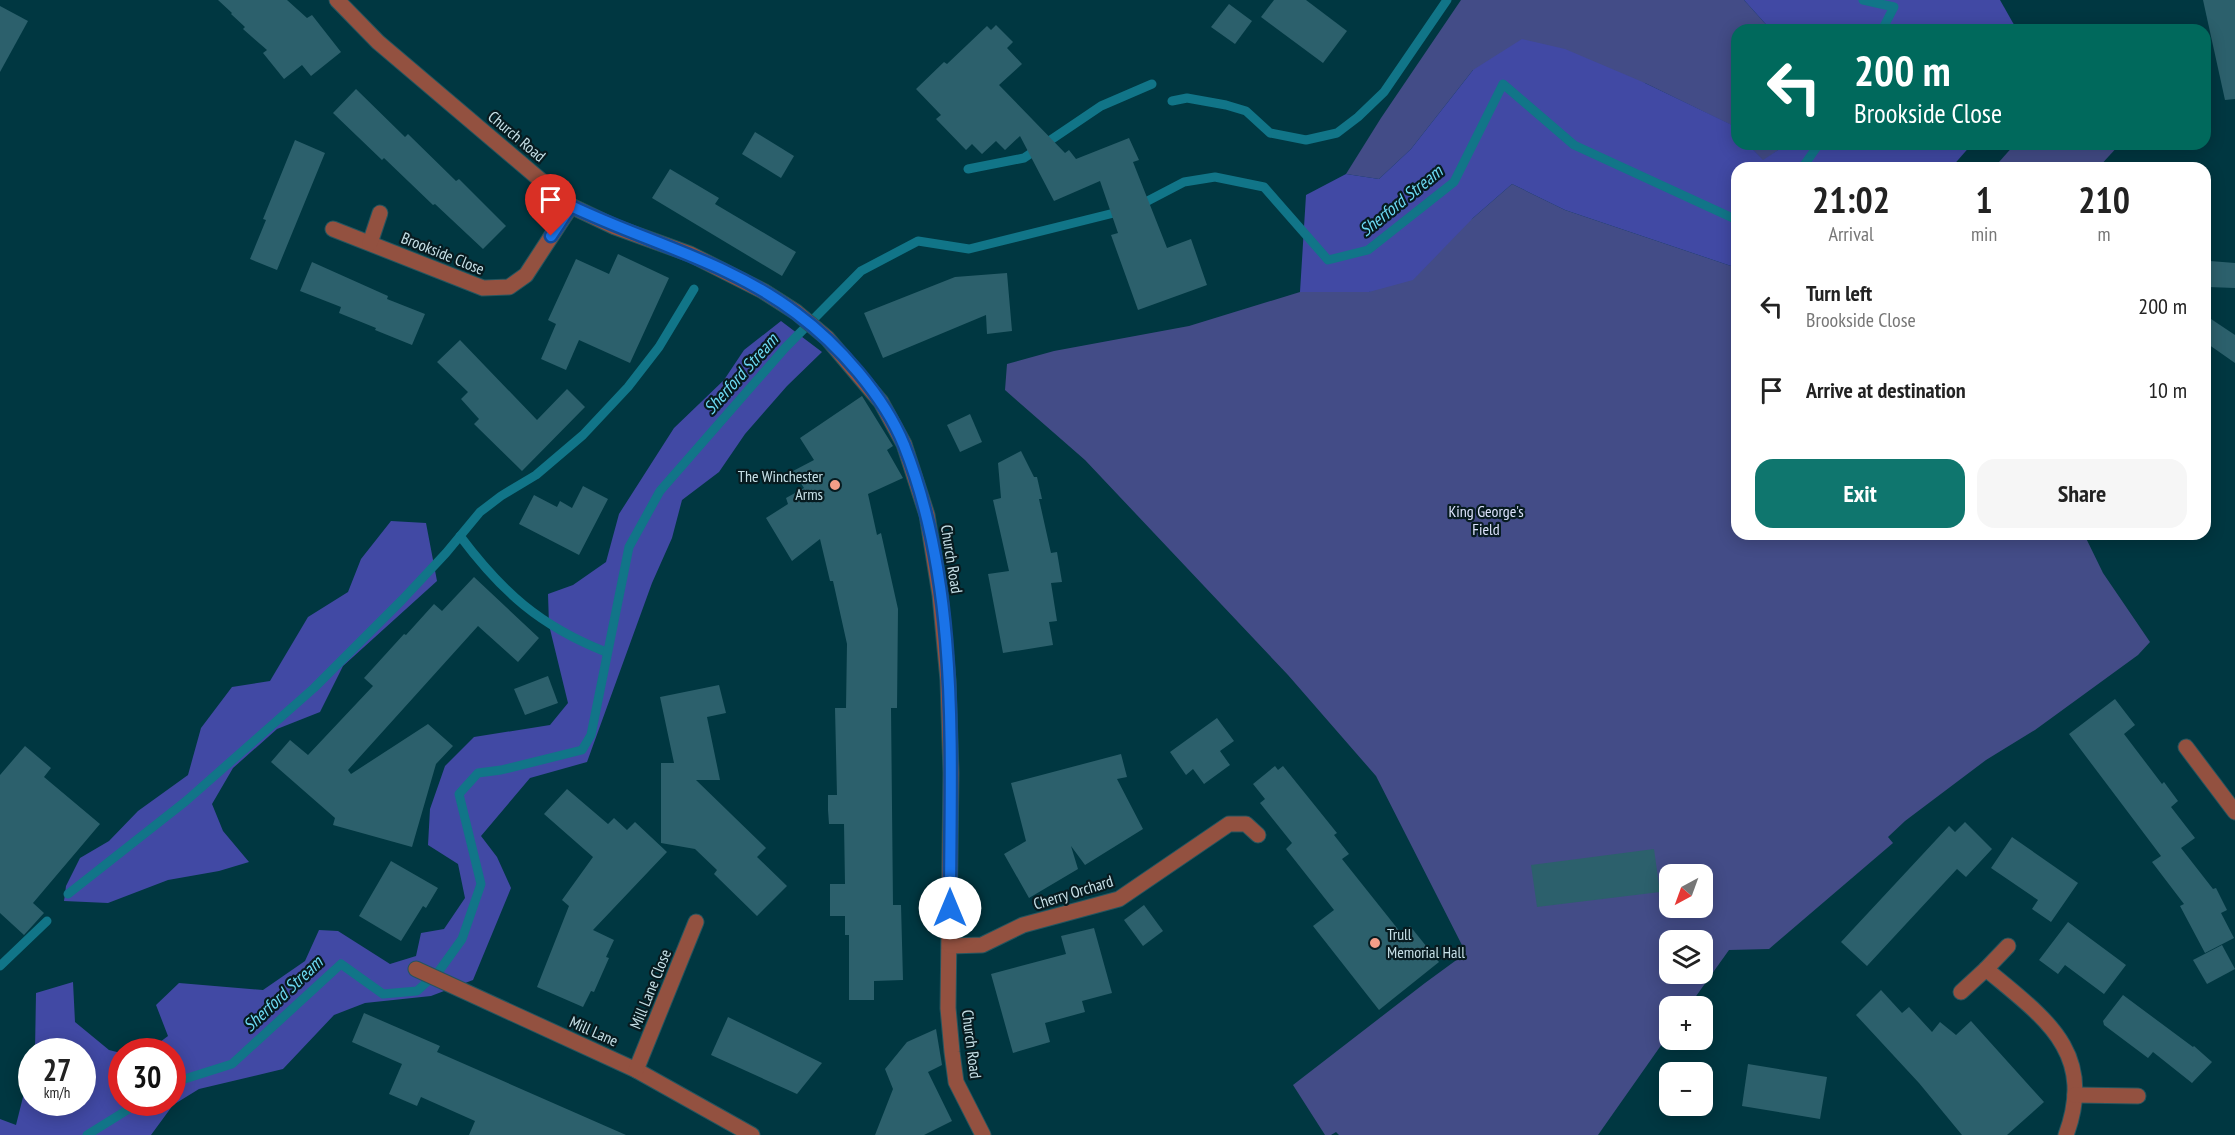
<!DOCTYPE html>
<html lang="en">
<head>
<meta charset="utf-8">
<style>
	:root { --surface:#fff; --page:#f6f6f6; --text:#222; --muted:#767676; --accent:#0f766e }
	body { margin:0; font-family:"PT Sans Narrow",sans-serif; background:var(--page); color:var(--text); height:100vh; display:flex; flex-direction:column; font-size:22px; white-space:nowrap }
	* { box-sizing:border-box; margin:0 }
	p { font-size:20px; color:var(--muted) }
	.icon { flex:none; width:33px; height:33px; fill:none; stroke:currentColor; stroke-width:2; stroke-linecap:round; stroke-linejoin:round }
	.map { position:relative; flex:1; overflow:hidden }
	.panel { position:absolute; left:1731px; top:162px; width:480px; height:378px; display:flex; flex-direction:column; background:var(--surface); border-radius:18px; box-shadow:0 3px 15px #0003 }
	.panel>* { flex:none }
	.top-card { position:absolute; left:1731px; top:24px; width:480px; height:126px; border-radius:18px; box-shadow:0 3px 15px #0003; background:#00695c; color:#fff; overflow:hidden }
	.needle { width:39px; rotate:221deg }
	.controls { position:absolute; left:1659px; top:864px; display:grid; gap:12px }
	.controls a { display:grid; place-items:center; width:54px; height:54px; border-radius:12px; background:var(--surface); box-shadow:0 3px 15px #0003; font-size:30px }
	.speed { position:absolute; left:18px; top:1038px; display:flex; gap:12px; font-size:30px; font-weight:700; text-align:center }
	.speed>* { display:grid; place-content:center; width:78px; height:78px; border-radius:50%; background:var(--surface); box-shadow:0 3px 15px #0003; line-height:1 }
	.speed small { font-size:15px; font-weight:400 }
	.speed .limit { border:9px solid #d22; background:#fff; color:#111 }
	.pin { position:absolute; display:grid; place-items:center; width:51px; height:51px; color:#fff; margin:-62px -26px; border-radius:50% 50% 50% 0; rotate:-45deg; box-shadow:0 0 6px #0007 }
	.pin .icon { rotate:45deg }
	.me { position:absolute; width:66px; margin:-33px; rotate:0deg; stroke-linejoin:round; filter:drop-shadow(0 0 4px #0008) }
	.turn { display:flex; align-items:center; gap:21px; height:126px; padding:0 24px; font-size:27px }
	.turn .icon { width:78px; height:78px; stroke-width:2.5 }
	.turn b { display:block; font-size:42px; line-height:51px }
	.eta { display:flex; justify-content:space-evenly; align-items:center; height:102px; text-align:center }
	.eta b { font-size:36px; font-weight:600; line-height:42px }
	.action { display:flex; gap:12px; margin-top:auto; padding:12px 24px }
	.action a { flex:1; height:69px; border-radius:18px; background:var(--accent); color:#fff; font-size:24px; font-weight:600; line-height:69px; text-align:center }
	.action a+a { background:var(--page); color:var(--text) }
	ul { padding:0; list-style:none }
	li { display:flex; align-items:center; gap:18px; height:84px; padding:0 24px }
	li div { flex:1 }
	li b { display:block; font-size:22px }
	li em { font-style:normal }
	.map>svg:first-child { display:block }
	.green { fill:#434c87; fill-rule:evenodd }
	.forest { fill:#4149a4 }
	.lines { fill:none; stroke-linecap:round; stroke-linejoin:round }
	.stream { stroke:#117588; stroke-width:9 }
	.building { fill:#2c606c }
	.minor-casing { stroke:#24555f; stroke-width:17 }
	.minor { stroke:#935140; stroke-width:15 }
	.route-casing { stroke:#114b97; stroke-width:15 }
	.route { stroke:#1a73e8; stroke-width:10 }
	.poi-dot { fill:#f49e88; stroke:#071b20; stroke-width:2 }
	.labels { text-anchor:middle; stroke-width:4.5; stroke-linejoin:round; paint-order:stroke }
	.street-label { font-size:16px; fill:#c7e0e7; stroke:#071b20 }
	.poi-label { font-size:16px; fill:#c7e0e7; stroke:#071b20; text-anchor:end }
	.park-label { font-size:16px; fill:#dce2fb; stroke:#071b20 }
	.water-label { font-size:18px; font-style:italic; fill:#6cd9f2; stroke:#071b20 }
</style>
</head>
<body>
<div class="map">
<svg width="2235" height="1135" viewBox="0 0 2235 1135">
	<rect width="100%" height="100%" fill="#003741"/>
	<g class="green">
		<polygon points="1461,0 1744,0 1771,30 1737,30 1737,131 1731,125 1645,83 1473,70 1411,149 1379,179 1346,174 1381,118"/>
		<polygon points="1748,144 1787,144 1763,161"/>
		<polygon points="2015,144 2120,144 2098,168 2006,168 1999,162"/>
		<path d="M1512 184 1565 210 1737 268V534H2084L2103 573 2150 642 2138 655 2035 730 1986 760 1905 821 1888 837 1893 843 1769 949 1729 950 1689 1006H1670L1669 1034 1598 1135H1339L1336 1132 1331 1135H1325L1293 1085 1425 983 1466 953 1376 776 1288 675 1085 460 1005 390 1007 364 1054 351 1189 326 1300 292H1369L1473 218ZM1670 874H1702V908H1670ZM1670 940H1702V974H1670Z"/>
	</g>
	<g class="forest">
		<polygon points="1744,0 2000,0 2017,30 1771,30"/>
		<polygon points="1522,39 1565,49 1645,83 1732,125 1737,131 1737,144 1748,144 1763,160 1787,144 1972,144 1951,168 1737,168 1737,268 1565,210 1512,184 1473,218 1413,280 1369,292 1300,292 1306,195 1346,174 1379,179 1411,149 1473,70"/>
		<polygon points="781,321 822,352 787,386 745,434 719,472 682,500 672,538 652,583 587,762 530,778 481,836 497,857 511,888 473,980 431,996 365,1003 334,1015 283,1069 199,1089 173,1105 151,1135 0,1135 0,1119 16,1125 31,1065 32,1102 82,1102 82,1052 35,1051 36,993 73,982 75,1022 109,1050 121,1053 122,1102 172,1102 172,1052 148,1051 168,1036 156,1005 179,983 263,990 305,961 319,930 338,931 390,964 416,956 421,933 444,929 465,898 458,864 428,845 430,809 445,766 474,737 550,725 568,703 549,625 548,594 573,585 606,562 619,514 674,428 724,380 744,350"/>
		<polygon points="391,521 426,523 437,581 343,666 320,712 277,729 233,768 212,804 223,831 249,862 219,871 168,880 108,903 64,901 66,886 80,858 109,841 138,811 188,775 201,728 232,687 270,681 308,617 348,592 361,559"/>
	</g>
	<g class="lines">
		<g class="stream">
			<polyline points="1863,0 1894,7 1882,30"/>
			<polyline points="1172,101 1187,98 1226,105 1246,111 1270,133 1306,140 1337,133 1358,117 1384,92 1447,0"/>
			<polyline points="1802,168 1819,144"/>
			<polyline points="968,169 1024,158 1101,106 1152,84"/>
			<polyline points="1138,206 1184,182 1215,177 1264,187 1328,260 1368,250 1454,182 1503,84 1574,145 1737,220"/>
			<path d="M460 536C502 592 540 626 606 652"/>
			<polyline points="68,894 186,801 314,688 402,600 446,553 480,512 501,496 536,475 583,435 628,387 659,347 694,289"/>
			<polyline points="0,966 47,921"/>
			<polyline points="172,1083 232,1064 341,964 383,994 417,991 439,971 462,939 481,884 459,794 478,773 501,770 582,750 591,735 629,547 660,491 785,348 861,271 918,241 969,249 1122,211"/>
			<polyline points="87,1135 140,1102"/>
		</g>
	</g>
	<g class="building">
		<polygon points="218,0 287,0 307,18 312,15 341,52 311,76 302,65 284,79 263,53 267,50 243,29 245,27 231,14 232,13"/>
		<polygon points="1274,0 1306,0 1347,31 1323,63 1261,17"/>
		<polygon points="2203,0 2235,0 2235,99 2225,100"/>
		<polygon points="1229,4 1252,21 1235,44 1211,27"/>
		<polygon points="0,6 28,21 0,72"/>
		<polygon points="996,25 1013,42 1007,48 1022,64 999,85 1065,153 1069,150 1076,159 1129,138 1139,160 1133,162 1167,248 1191,239 1207,285 1138,310 1111,235 1118,233 1100,181 1054,201 1020,136 1005,150 996,141 982,154 972,144 966,150 936,119 941,115 916,89 944,62 947,64 987,26 991,30"/>
		<polygon points="356,89 405,137 408,134 456,181 459,179 506,226 483,249 435,204 433,205 384,158 382,160 333,113"/>
		<polygon points="755,132 794,156 781,178 742,154"/>
		<polygon points="295,140 325,153 277,270 250,259 266,220 263,219"/>
		<polygon points="670,169 719,198 715,204 796,252 782,276 652,198"/>
		<polygon points="618,254 669,278 630,363 579,340 566,370 541,359 556,324 548,320 576,259 609,274"/>
		<polygon points="2210,261 2235,263 2235,288 2208,287"/>
		<polygon points="312,262 388,296 387,299 425,314 412,345 375,330 376,328 339,313 341,307 300,291"/>
		<polygon points="1007,273 1012,331 987,334 986,315 883,358 864,313 955,277"/>
		<polygon points="2205,315 2235,335 2235,363 2205,342"/>
		<polygon points="460,340 537,420 567,389 585,407 522,471 474,424 479,419 461,399 468,392 437,362"/>
		<polygon points="862,396 893,446 887,450 903,478 868,494 877,535 881,533 898,609 897,708 891,708 893,905 901,905 903,980 874,981 874,1000 849,1000 849,935 845,935 845,916 830,916 830,884 845,884 844,824 829,824 828,810 828,795 837,795 835,708 846,708 847,644 833,581 830,581 820,539 792,561 766,518 788,504 786,498 804,488 793,471 814,460 800,438"/>
		<polygon points="970,414 982,442 960,452 947,425"/>
		<polygon points="1021,451 1034,477 1037,477 1042,499 1039,499 1051,553 1057,552 1062,582 1051,583 1057,621 1049,622 1053,645 1003,653 988,574 1009,571 993,500 1001,498 998,463"/>
		<polygon points="583,486 608,499 579,555 519,524 534,495 557,507 560,501 572,508"/>
		<polygon points="474,577 539,638 518,662 478,626 348,770 351,774 428,724 453,746 436,764 412,847 333,825 335,818 271,762 290,740 308,755 373,686 364,678 404,634 406,635 434,604 442,611"/>
		<polygon points="548,676 558,703 525,715 514,689"/>
		<polygon points="719,685 726,713 707,717 720,780 696,780 766,848 757,857 787,886 757,916 714,874 717,870 695,849 661,843 661,763 674,763 660,697"/>
		<polygon points="2115,699 2135,725 2124,734 2162,784 2164,782 2178,801 2171,807 2195,838 2181,848 2213,889 2216,888 2227,910 2221,913 2234,938 2205,953 2180,906 2184,904 2152,862 2161,856 2069,734"/>
		<polygon points="1217,718 1234,741 1220,751 1230,765 1204,784 1193,769 1186,775 1170,752"/>
		<polygon points="25,746 51,768 44,777 100,824 33,903 44,913 24,935 0,913 0,775"/>
		<polygon points="1121,754 1127,777 1117,779 1143,829 1085,865 1071,846 1078,869 1029,898 1004,854 1026,841 1011,783"/>
		<polygon points="1275,766 1278,770 1283,766 1337,833 1334,835 1349,854 1342,859 1401,933 1410,926 1439,962 1379,1010 1313,926 1334,910 1286,849 1292,843 1260,803 1265,799 1253,784"/>
		<polygon points="567,789 608,824 614,818 627,830 635,822 667,852 593,930 614,940 606,957 609,958 594,992 591,991 583,1007 537,987 569,906 562,900 593,857 544,814"/>
		<polygon points="1965,822 1992,849 1966,877 1957,869 1867,966 1841,942 1949,826 1955,832"/>
		<polygon points="2012,837 2078,883 2051,922 2032,909 2038,900 1991,868"/>
		<polygon points="1654,849 1660,892 1537,907 1531,865"/>
		<polygon points="391,861 438,888 426,908 423,906 401,941 359,916"/>
		<polygon points="1144,905 1163,931 1143,946 1124,920"/>
		<polygon points="2068,922 2126,965 2104,994 2065,965 2058,974 2039,960"/>
		<polygon points="1094,928 1112,993 1082,1001 1085,1012 1045,1023 1050,1042 1013,1053 991,974 1066,954 1061,936"/>
		<polygon points="2222,945 2235,969 2207,984 2193,960"/>
		<polygon points="1881,990 1902,1013 1909,1007 1932,1032 1940,1022 1956,1035 1971,1021 2044,1102 2007,1135 1962,1135 1919,1083 1856,1015"/>
		<polygon points="2123,995 2193,1047 2194,1046 2212,1062 2192,1083 2153,1052 2148,1058 2104,1025 2103,1021"/>
		<polygon points="364,1013 440,1046 437,1052 626,1135 469,1135 475,1121 421,1097 417,1106 389,1094 402,1064 352,1042"/>
		<polygon points="728,1017 761,1033 822,1063 797,1094 711,1055"/>
		<polygon points="936,1029 942,1065 928,1072 952,1121 924,1135 875,1135 893,1089 885,1069 907,1042"/>
		<polygon points="1748,1064 1827,1077 1820,1119 1742,1106"/>
	</g>
	<g class="lines">
		<defs>
			<g id="minor">
				<polyline points="337,0 378,42 571,206 615,227 690,254 763,291 796,312 827,338 881,402 904,444 927,515 940,595 948,680 951,773 948,1008 952,1052 956,1082 983,1135"/>
				<polyline points="333,229 483,288 509,287 526,275 571,206"/>
				<polyline points="370,243 380,213"/>
				<polyline points="2186,747 2235,812"/>
				<polyline points="950,946 982,945 1023,925 1119,899 1229,824 1246,824 1258,835"/>
				<polyline points="416,969 636,1070 752,1135"/>
				<polyline points="1986,969 2008,946"/>
				<path d="M1961 992 1986 969C2043 1017 2097 1051 2066 1135"/>
				<polyline points="636,1070 696,922"/>
				<polyline points="2075,1095 2138,1096"/>
			</g>
		</defs>
		<use href="#minor" class="minor-casing"/>
		<use href="#minor" class="minor"/>
	</g>
	<g class="lines">
		<defs>
			<path id="route" d="M551 236 571 206C646 242 729 262 796 313 838 344 884 396 904 445 961 589 950 756 950 908"/>
		</defs>
		<use href="#route" class="route-casing"/>
		<use href="#route" class="route"/>
	</g>
	<g class="poi-dot">
		<circle cx="835" cy="485" r="6"/>
		<circle cx="1375" cy="943" r="6"/>
	</g>
	<g class="labels">
		<g class="street-label">
			<text transform="translate(517 136) rotate(40)" y="6">Church Road</text>
			<text transform="translate(443 253) rotate(22)" y="6">Brookside Close</text>
			<text transform="translate(952 559) rotate(81)" y="6">Church Road</text>
			<text transform="translate(1073 892) rotate(-17)" y="6">Cherry Orchard</text>
			<text transform="translate(650 989) rotate(-68)" y="6">Mill Lane Close</text>
			<text transform="translate(594 1031) rotate(24)" y="6">Mill Lane</text>
			<text transform="translate(972 1044) rotate(83)" y="6">Church Road</text>
		</g>
		<g class="poi-label">
			<text x="823" y="482">The Winchester<tspan x="823" dy="18">Arms</tspan></text>
			<text x="1387" y="940" text-anchor="start">Trull<tspan x="1387" dy="18">Memorial Hall</tspan></text>
		</g>
		<g class="park-label">
			<text x="1486" y="517">King George's<tspan x="1486" dy="18">Field</tspan></text>
		</g>
		<g class="water-label">
			<text transform="translate(1401 201) rotate(-39)" y="6">Sherford Stream</text>
			<text transform="translate(741 374) rotate(-48)" y="6">Sherford Stream</text>
			<text transform="translate(283 994) rotate(-43)" y="6">Sherford Stream</text>
		</g>
	</g>
</svg>
<div class="controls">
<a><svg class="needle" viewBox="-14 -14 28 28"><path d="M0-13l5 13h-10z" fill="#e53935"/><path d="M0 13l5-13h-10z" fill="#767676"/></svg></a>
<a><svg class="icon" aria-label="layers" viewBox="0 0 24 24"><path d="M12 4l9 5-9 5-9-5zM3 14l9 5 9-5"/></svg></a>
<a>+</a>
<a>−</a>
</div>
<div class="speed"><div>27<small>km/h</small></div><div class="limit">30</div></div>
<div class="pin" style="left:551px;top:236px;background:#d93025"><svg class="icon" aria-label="arrive" viewBox="0 0 24 24"><path d="M6 21V4h12l-3 4 3 4H6"/></svg></div>
<svg class="me" style="left:950px;top:908px" viewBox="-20 -20 40 40"><circle r="19" fill="#fff"/><path d="M0-13L10 11 0 6-10 11z" fill="#1a73e8"/></svg>
<div class="top-card">
<div class="turn"><svg class="icon" aria-label="left" viewBox="0 0 24 24"><path d="M17 20v-9H6M10 6l-5 5 5 5"/></svg><div><b>200 m</b>Brookside Close</div></div>
</div>
<section class="panel">
<div class="eta">
<div><b>21:02</b><p>Arrival</p></div>
<div><b>1</b><p>min</p></div>
<div><b>210</b><p>m</p></div>
</div>
<ul>
<li><svg class="icon" aria-label="left" viewBox="0 0 24 24"><path d="M17 20v-9H6M10 6l-5 5 5 5"/></svg><div><b>Turn left</b><p>Brookside Close</p></div><em>200 m</em></li>
<li><svg class="icon" aria-label="arrive" viewBox="0 0 24 24"><path d="M6 21V4h12l-3 4 3 4H6"/></svg><div><b>Arrive at destination</b></div><em>10 m</em></li>
</ul>
<div class="action"><a>Exit</a><a>Share</a></div>
</section>
</div>
</body>
</html>
